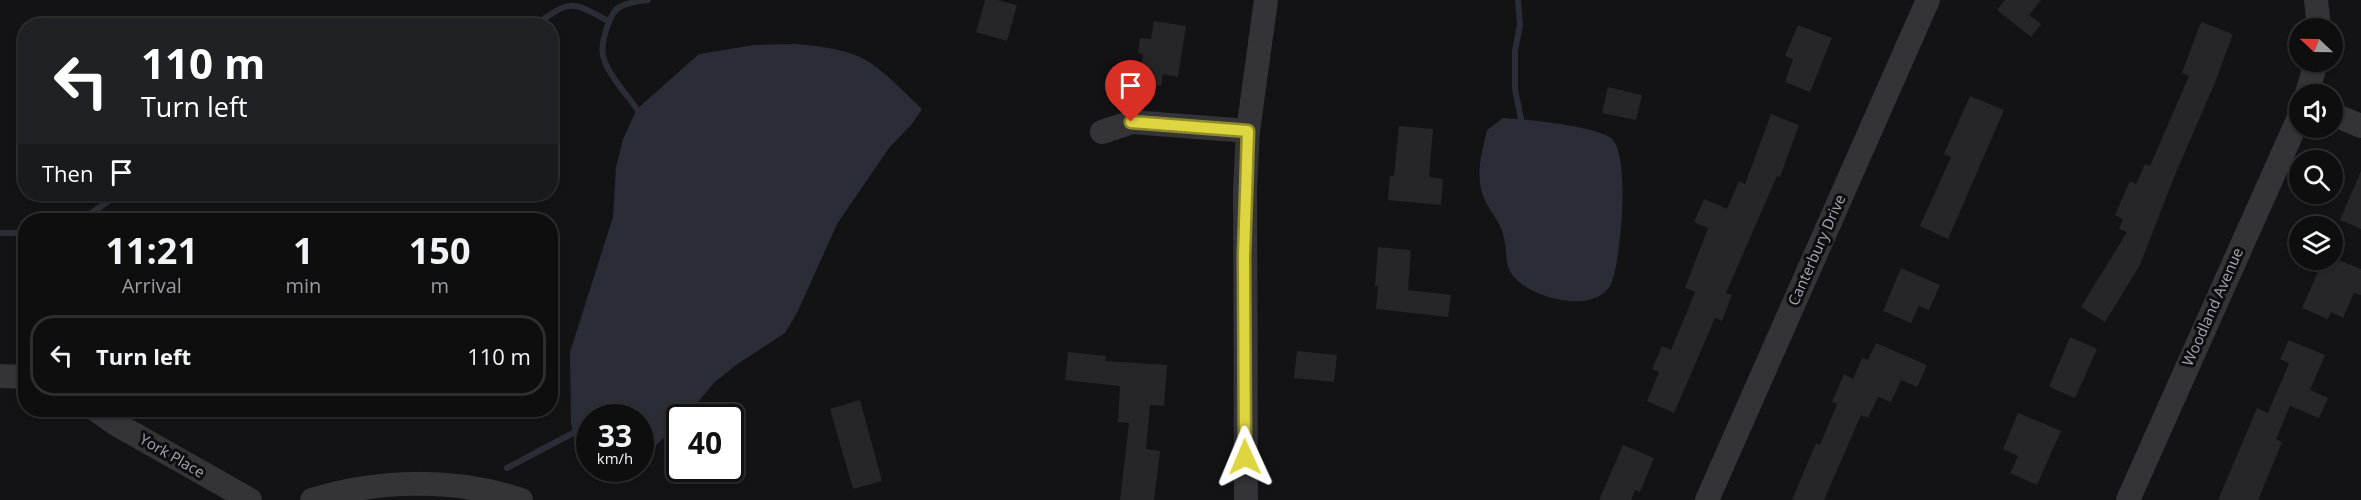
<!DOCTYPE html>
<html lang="en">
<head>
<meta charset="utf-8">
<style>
	:root { --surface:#0e0e0f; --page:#1c1c1d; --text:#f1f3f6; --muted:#9b9c9e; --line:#2e2e2f }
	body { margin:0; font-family:"Open Sans",sans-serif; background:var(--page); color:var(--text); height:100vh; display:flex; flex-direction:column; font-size:22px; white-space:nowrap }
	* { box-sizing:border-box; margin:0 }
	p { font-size:20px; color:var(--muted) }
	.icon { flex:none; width:33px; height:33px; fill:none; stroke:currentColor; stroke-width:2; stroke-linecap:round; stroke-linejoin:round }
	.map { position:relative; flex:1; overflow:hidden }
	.details { position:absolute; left:18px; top:213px; width:540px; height:204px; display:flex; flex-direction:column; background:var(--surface); border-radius:24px; box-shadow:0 2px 4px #0004,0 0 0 2px var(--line) }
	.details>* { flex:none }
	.top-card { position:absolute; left:18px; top:18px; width:540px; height:183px; border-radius:24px; box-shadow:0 2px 4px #0004,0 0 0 2px var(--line); background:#202124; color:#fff; overflow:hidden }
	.needle { width:39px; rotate:292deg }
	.fabs { position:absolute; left:2289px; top:18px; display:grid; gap:12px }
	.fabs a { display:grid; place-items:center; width:54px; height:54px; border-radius:50%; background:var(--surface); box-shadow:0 2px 4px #0004,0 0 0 2px var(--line); font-size:30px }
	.speed { position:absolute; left:576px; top:404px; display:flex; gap:12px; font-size:30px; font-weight:700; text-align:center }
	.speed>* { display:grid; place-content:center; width:78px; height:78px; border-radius:50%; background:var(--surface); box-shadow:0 2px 4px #0004,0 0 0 2px var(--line); line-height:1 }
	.speed small { font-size:15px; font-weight:400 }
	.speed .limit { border:3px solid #111; border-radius:9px; background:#fff; color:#111 }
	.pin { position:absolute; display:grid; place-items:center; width:51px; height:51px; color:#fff; margin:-62px -26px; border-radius:50% 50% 50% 0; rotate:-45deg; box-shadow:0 0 6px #0007 }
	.pin .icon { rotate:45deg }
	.me { position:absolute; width:66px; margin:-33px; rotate:359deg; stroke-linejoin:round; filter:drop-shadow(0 0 4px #0008) }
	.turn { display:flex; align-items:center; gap:21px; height:126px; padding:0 24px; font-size:27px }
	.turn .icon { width:78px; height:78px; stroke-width:2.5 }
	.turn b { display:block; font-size:42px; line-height:51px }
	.then { display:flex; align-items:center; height:57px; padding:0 24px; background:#0003; gap:12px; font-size:22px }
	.eta { display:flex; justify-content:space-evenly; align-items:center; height:102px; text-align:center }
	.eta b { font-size:36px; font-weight:700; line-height:42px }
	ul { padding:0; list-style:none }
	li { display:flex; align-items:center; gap:18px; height:81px; margin:0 12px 9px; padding:0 12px; border:3px solid var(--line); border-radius:24px }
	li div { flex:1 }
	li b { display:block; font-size:22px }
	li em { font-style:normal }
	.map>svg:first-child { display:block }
	.water { fill:#2a2d36 }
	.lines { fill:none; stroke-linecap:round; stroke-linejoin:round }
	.stream { stroke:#2a2d36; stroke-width:6 }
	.building { fill:#262528 }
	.minor { stroke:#343438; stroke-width:24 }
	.route-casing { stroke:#908b2a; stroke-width:15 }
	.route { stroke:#ded640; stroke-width:10 }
	.labels { text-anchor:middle; stroke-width:6; stroke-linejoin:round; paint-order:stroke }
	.street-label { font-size:15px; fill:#a5a6b3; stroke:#0e0d0f }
</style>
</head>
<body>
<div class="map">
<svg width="2361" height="500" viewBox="0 0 2361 500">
	<rect width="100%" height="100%" fill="#131214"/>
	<g class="water">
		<path d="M795 44C817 46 840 48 860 57 880 66 906 94 922 109L912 124 889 148 837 224 798 311 785 333 736 365 715 382 685 417H680L679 422 641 461 640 417H590L589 455 575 442 571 423 570 352 613 217 616 167 623 139 637 109 699 54 754 45Z"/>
		<path d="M1503 118C1525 119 1594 126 1611 138 1631 152 1621 262 1611 284 1596 316 1526 298 1511 273 1505 264 1507 249 1504 238 1501 221 1487 209 1482 193 1476 172 1482 151 1487 130Z"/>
	</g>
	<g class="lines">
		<g class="stream">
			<polyline points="1518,0 1520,25 1515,51 1515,89 1522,124"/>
			<path d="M534 26C570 0 570 0 608 21"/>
			<path d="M640 116 637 109C627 95 611 78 605 62 601 52 602 44 605 34 612 6 619 4 648 0"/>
			<polyline points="81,220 119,194"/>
			<polyline points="0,233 26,233"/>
			<polyline points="507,468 573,433 577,427"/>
		</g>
	</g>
	<g class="building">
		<polygon points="985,0 997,0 1017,5 1007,41 976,32"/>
		<polygon points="2005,0 2041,0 2029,15 2041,24 2031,37 1997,10"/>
		<polygon points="1154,21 1186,26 1178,77 1163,74 1161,86 1139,83 1143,54 1138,53 1140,38 1151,39"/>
		<polygon points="2201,22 2233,34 2214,85 2174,177 2140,265 2105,322 2081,307 2127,232 2119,229 2123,219 2115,215 2130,181 2136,184 2145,164 2150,166 2189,76 2182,73"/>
		<polygon points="1798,25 1832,38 1810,92 1785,82 1793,59 1785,56"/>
		<polygon points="1608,87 1642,95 1636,120 1602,113"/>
		<polygon points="1970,96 2004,110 1948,239 1920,226 1951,157 1944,154"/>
		<polygon points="1771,114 1799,125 1780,177 1777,176 1726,293 1732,295 1722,321 1715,318 1674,413 1647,401 1659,372 1652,369 1662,346 1671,350 1695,292 1685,288 1708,228 1694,222 1704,199 1727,209 1739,181 1745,184"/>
		<polygon points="1399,126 1433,129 1429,177 1443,179 1441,205 1388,200 1390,176 1394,176"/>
		<polygon points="2361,171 2361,229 2340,220"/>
		<polygon points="1378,247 1411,250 1408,290 1451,295 1448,317 1376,309 1378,286 1375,286"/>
		<polygon points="2323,260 2338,260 2361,269 2361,295 2354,293 2343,318 2331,312 2328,319 2302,308"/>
		<polygon points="1901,268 1940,285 1929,310 1919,306 1911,323 1883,311"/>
		<polygon points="2070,337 2097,349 2075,398 2049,387"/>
		<polygon points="2289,340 2325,355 2310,390 2328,398 2319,418 2290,406 2276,439 2282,442 2258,500 2218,500 2257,408 2268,413 2289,363 2280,359"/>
		<polygon points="1876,343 1927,365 1917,387 1901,380 1891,402 1878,397 1868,418 1861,415 1824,500 1792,500 1816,443 1820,445 1837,404 1832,402 1844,374 1853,379 1862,358 1868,360"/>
		<polygon points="1297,351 1337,355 1334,382 1294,378"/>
		<polygon points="1068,352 1106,356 1105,361 1167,365 1164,406 1150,405 1146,449 1160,451 1154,500 1120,500 1129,423 1118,422 1120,386 1065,380"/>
		<polygon points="860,400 882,481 853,489 830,409"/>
		<polygon points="2018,413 2061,431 2037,485 2010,473 2018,456 2003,449"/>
		<polygon points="1623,445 1654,458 1640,492 1635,490 1631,500 1599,500"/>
	</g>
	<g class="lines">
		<g class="minor">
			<polyline points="2316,0 2319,28"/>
			<polyline points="2307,94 2316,62"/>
			<polyline points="2332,114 2361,126"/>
			<polyline points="1102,132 1132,122 1248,131"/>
			<polyline points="0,376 26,377"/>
			<polyline points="96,410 116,424 250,500"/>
			<path d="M312 500C378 479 455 478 521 500"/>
			<polyline points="1246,500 1245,189 1248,131 1266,0"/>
			<polyline points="1707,500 1928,0"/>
			<polyline points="2128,500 2300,115"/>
		</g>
	</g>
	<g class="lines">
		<defs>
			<polyline id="route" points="1131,122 1248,131 1244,256 1245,457"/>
		</defs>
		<use href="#route" class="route-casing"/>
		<use href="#route" class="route"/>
	</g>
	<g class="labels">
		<g class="street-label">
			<text transform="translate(1817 250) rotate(-66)" y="5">Canterbury Drive</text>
			<text transform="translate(2213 307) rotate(-66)" y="5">Woodland Avenue</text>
			<text transform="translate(172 456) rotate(30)" y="5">York Place</text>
		</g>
	</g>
</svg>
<div class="fabs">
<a><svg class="needle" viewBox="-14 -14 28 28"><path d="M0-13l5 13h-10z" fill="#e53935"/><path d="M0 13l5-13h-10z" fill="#9b9c9e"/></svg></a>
<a><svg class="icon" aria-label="sound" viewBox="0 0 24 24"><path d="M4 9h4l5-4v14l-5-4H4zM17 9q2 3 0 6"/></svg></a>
<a><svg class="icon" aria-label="search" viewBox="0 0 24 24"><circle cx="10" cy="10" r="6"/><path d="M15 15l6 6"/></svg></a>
<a><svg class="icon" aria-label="layers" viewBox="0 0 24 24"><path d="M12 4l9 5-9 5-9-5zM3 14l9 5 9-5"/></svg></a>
</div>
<div class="speed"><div>33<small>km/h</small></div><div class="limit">40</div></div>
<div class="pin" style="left:1131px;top:122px;background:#d93025"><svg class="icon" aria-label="arrive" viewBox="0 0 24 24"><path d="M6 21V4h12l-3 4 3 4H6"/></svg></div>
<svg class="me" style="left:1245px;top:457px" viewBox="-20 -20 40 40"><path d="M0-17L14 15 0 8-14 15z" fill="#ded640" stroke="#fff" stroke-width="4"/></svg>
<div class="top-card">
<div class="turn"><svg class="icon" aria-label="left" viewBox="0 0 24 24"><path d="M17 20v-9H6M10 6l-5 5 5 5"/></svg><div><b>110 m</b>Turn left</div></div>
<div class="then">Then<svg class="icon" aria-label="arrive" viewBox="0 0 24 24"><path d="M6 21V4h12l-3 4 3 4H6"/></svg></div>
</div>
<section class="details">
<div class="eta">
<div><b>11:21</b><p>Arrival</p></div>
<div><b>1</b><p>min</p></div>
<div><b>150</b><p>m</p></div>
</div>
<ul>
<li><svg class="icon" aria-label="left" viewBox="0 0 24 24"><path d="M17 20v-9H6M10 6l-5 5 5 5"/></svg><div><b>Turn left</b></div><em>110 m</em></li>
</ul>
</section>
</div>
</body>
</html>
